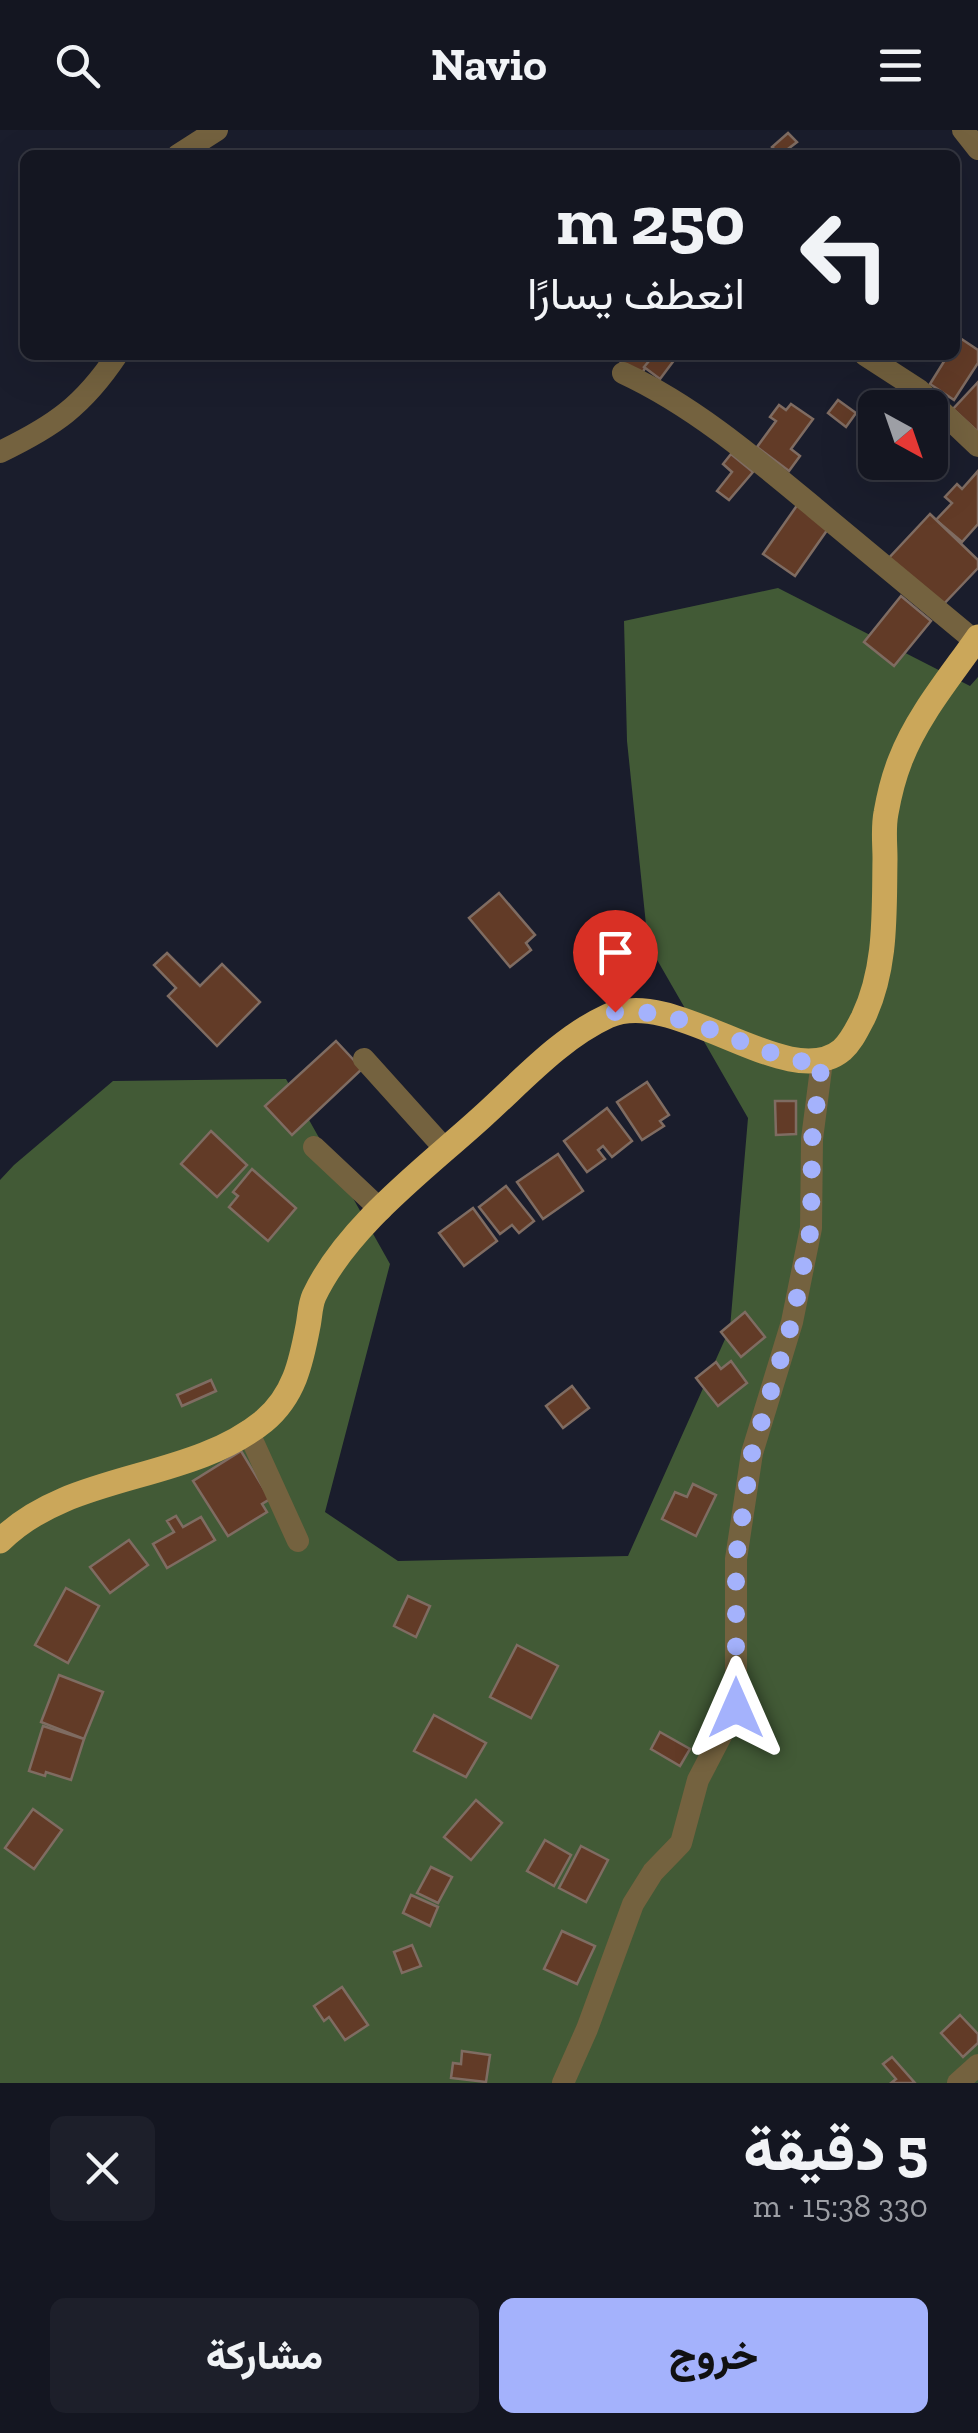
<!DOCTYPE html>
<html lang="ar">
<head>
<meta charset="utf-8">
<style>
	:root { --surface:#141621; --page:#1d1f2a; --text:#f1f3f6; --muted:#9d9fa5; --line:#33353f; --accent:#a4b2fc }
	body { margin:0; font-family:"Zilla Slab",Vazirmatn,serif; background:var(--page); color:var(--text); direction:rtl; height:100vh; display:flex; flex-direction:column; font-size:38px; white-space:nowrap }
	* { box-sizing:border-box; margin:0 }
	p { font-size:32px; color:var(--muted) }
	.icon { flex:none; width:55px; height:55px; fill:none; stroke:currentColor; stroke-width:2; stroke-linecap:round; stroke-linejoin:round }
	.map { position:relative; height:1953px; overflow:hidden; direction:ltr }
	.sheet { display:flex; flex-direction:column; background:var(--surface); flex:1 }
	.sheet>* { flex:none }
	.banner { position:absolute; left:20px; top:20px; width:940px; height:210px; border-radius:15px; box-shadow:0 10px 40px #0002,0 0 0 2px var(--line); direction:rtl; background:#141621; color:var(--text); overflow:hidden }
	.needle { width:65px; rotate:140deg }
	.fabs { position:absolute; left:858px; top:260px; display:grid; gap:20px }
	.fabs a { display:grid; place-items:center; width:90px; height:90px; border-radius:15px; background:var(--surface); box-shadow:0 10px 40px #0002,0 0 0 2px var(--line); font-size:50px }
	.pin { position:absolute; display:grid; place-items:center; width:85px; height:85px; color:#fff; margin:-102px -42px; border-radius:50% 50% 50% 0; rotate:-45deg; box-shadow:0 0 10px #0007 }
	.pin .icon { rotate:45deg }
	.me { position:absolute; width:110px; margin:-55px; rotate:0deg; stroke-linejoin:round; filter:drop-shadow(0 0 8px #0008) }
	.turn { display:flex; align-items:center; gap:35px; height:210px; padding:0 50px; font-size:45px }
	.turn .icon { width:130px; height:130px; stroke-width:2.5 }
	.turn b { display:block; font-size:70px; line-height:85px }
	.round { display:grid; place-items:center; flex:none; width:105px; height:105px; border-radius:15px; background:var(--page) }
	.summary { display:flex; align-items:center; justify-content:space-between; height:170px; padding:0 50px }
	h1 { font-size:60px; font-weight:800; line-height:75px }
	.button { display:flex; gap:20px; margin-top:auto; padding:20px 50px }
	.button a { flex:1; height:115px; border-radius:15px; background:var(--accent); color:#111; font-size:40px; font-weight:800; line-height:115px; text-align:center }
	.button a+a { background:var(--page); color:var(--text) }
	header { display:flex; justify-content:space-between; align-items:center; height:130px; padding:0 50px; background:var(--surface); font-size:45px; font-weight:800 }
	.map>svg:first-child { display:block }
	.forest { fill:#425a36 }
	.building { fill:#623b27; stroke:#7f6c62; stroke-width:2.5 }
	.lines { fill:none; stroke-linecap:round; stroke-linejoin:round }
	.minor { stroke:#74623f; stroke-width:22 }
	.major { stroke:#cba75a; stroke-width:25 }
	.route { stroke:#a4b2fc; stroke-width:18; stroke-dasharray:0 32.4 }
</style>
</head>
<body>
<header><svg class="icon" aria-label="menu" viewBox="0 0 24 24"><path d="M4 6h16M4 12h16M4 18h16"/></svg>Navio<svg class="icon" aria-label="search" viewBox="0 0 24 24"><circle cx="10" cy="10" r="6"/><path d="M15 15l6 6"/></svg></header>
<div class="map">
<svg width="978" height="1953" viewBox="0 0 978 1953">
	<rect width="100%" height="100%" fill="#1a1d2c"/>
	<polygon class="forest" points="778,458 970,556 978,547 978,1953 0,1953 0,1050 14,1035 113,951 286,949 390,1134 325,1382 398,1431 628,1426 730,1198 748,988 648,814 627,611 624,491"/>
	<g class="building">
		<polygon points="788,3 797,12 780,25 772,17"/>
		<polygon points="960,208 978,220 978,233 954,270 930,254 948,225 955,225 955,215"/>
		<polygon points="610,225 653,225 641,245"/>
		<polygon points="654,225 678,225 660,249 644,237"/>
		<polygon points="978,252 978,302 953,279"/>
		<polygon points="838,270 856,283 846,297 828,283"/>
		<polygon points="791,274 813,289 791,319 800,326 789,341 757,317 776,291 770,287 779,275 786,280"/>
		<polygon points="731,324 753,342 729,370 717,361 732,342 723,334"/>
		<polygon points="978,341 978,394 962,412 936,390 952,373 945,367 957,354 962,359"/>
		<polygon points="798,374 830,396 795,446 763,424"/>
		<polygon points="930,384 978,430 978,438 939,479 887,430"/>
		<polygon points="901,466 931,491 894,536 864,512"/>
		<polygon points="499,763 535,805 526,813 531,820 510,837 469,788"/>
		<polygon points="167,823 200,856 222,834 260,872 217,916 168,866 176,858 154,835"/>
		<polygon points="336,911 362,939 292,1005 265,976"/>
		<polygon points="647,952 669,985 660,991 664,996 642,1010 617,972"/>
		<polygon points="775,971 796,971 796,1004 776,1005"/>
		<polygon points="607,978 632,1011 612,1027 603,1016 598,1020 605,1029 587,1042 564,1011"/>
		<polygon points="211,1001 247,1035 217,1067 181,1034"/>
		<polygon points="558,1024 583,1061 543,1089 517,1052"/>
		<polygon points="252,1039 296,1078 268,1111 229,1077 238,1066 233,1062"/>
		<polygon points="506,1056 534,1091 519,1103 512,1095 500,1104 479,1077"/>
		<polygon points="473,1078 497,1111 464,1136 439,1103"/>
		<polygon points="745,1182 765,1207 741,1227 721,1202"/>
		<polygon points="731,1231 747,1253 718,1276 696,1248 716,1232 721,1239"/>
		<polygon points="211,1250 216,1261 182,1276 177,1265"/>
		<polygon points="572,1256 589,1278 563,1298 546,1276"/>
		<polygon points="241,1321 270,1369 262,1374 267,1382 228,1406 193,1351"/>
		<polygon points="693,1354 716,1365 696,1406 662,1389 675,1362 687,1367"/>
		<polygon points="176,1386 183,1397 201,1387 215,1410 167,1438 153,1414 174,1402 167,1391"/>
		<polygon points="129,1410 148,1435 110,1463 90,1437"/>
		<polygon points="66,1458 99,1476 68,1533 35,1515"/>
		<polygon points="408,1466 430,1476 416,1507 394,1496"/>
		<polygon points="517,1515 558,1536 531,1588 490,1567"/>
		<polygon points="59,1545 103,1562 84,1609 41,1592"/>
		<polygon points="434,1585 486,1613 466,1647 414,1621"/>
		<polygon points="43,1596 84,1609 71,1650 46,1642 45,1646 29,1641"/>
		<polygon points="660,1602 690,1619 680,1636 651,1619"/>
		<polygon points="476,1670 502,1693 471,1730 444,1707"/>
		<polygon points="33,1679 62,1700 34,1739 5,1718"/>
		<polygon points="545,1710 571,1725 554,1756 527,1741"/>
		<polygon points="581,1716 608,1730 586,1772 559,1758"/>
		<polygon points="431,1737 452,1747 438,1773 417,1763"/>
		<polygon points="411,1765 438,1777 430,1796 403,1783"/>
		<polygon points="562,1801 595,1816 577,1854 544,1839"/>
		<polygon points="412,1815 421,1836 402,1843 394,1822"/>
		<polygon points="342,1857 368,1895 345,1910 329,1887 324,1891 314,1876"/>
		<polygon points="960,1885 978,1904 978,1913 963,1927 941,1903"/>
		<polygon points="462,1921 490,1925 486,1952 451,1948 453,1933 461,1934"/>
		<polygon points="892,1927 915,1953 891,1953 896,1949 883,1934"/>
	</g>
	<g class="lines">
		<g class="minor">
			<polyline points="963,0 978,19"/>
			<polyline points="178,25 217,0"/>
			<polyline points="865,225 919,260 978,316"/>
			<path d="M623 243C694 276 756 329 816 379 869 423 922 467 975 511"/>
			<path d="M0 322C54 296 83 276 117 225"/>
			<polyline points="364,929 446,1020"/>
			<polyline points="314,1017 381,1080"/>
			<polyline points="248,1301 298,1411"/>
			<polyline points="563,1953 587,1899 633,1774 653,1742 681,1713 698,1650 736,1577 736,1429 752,1323 792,1192 811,1098 812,1009 822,931"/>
			<polyline points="958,1953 978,1935"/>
		</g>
		<path class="major" d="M0 1411C70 1341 188 1353 264 1291 294 1266 301 1233 308 1196 310 1186 310 1175 314 1166 347 1096 426 1038 482 987 521 952 560 908 608 886 675 855 788 965 842 920 852 911 857 899 863 888 887 838 884 783 885 729 885 714 883 698 886 683 889 666 894 646 900 631 917 586 951 546 978 507"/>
	</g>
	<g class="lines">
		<path class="route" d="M615 882C662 878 709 899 753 916 776 924 797 935 822 931L812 1010 811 1098 792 1192 752 1323 736 1428V1578"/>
	</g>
</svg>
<div class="fabs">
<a><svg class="needle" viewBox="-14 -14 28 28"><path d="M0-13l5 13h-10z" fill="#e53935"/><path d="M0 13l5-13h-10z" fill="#9d9fa5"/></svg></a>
</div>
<div class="pin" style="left:615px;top:882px;background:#d93025"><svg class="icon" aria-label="arrive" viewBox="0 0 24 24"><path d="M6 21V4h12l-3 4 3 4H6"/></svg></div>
<svg class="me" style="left:736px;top:1578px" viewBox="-20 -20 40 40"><path d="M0-17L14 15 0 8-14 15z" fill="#a4b2fc" stroke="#fff" stroke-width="4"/></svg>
<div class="banner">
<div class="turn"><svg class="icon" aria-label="left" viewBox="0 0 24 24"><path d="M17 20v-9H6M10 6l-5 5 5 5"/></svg><div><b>250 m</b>انعطف يسارًا</div></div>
</div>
</div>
<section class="sheet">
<div class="summary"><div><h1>5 دقيقة</h1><p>330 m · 15:38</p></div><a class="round"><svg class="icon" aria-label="close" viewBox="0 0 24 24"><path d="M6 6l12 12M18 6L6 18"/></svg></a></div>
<div class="button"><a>خروج</a><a>مشاركة</a></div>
</section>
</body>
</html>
